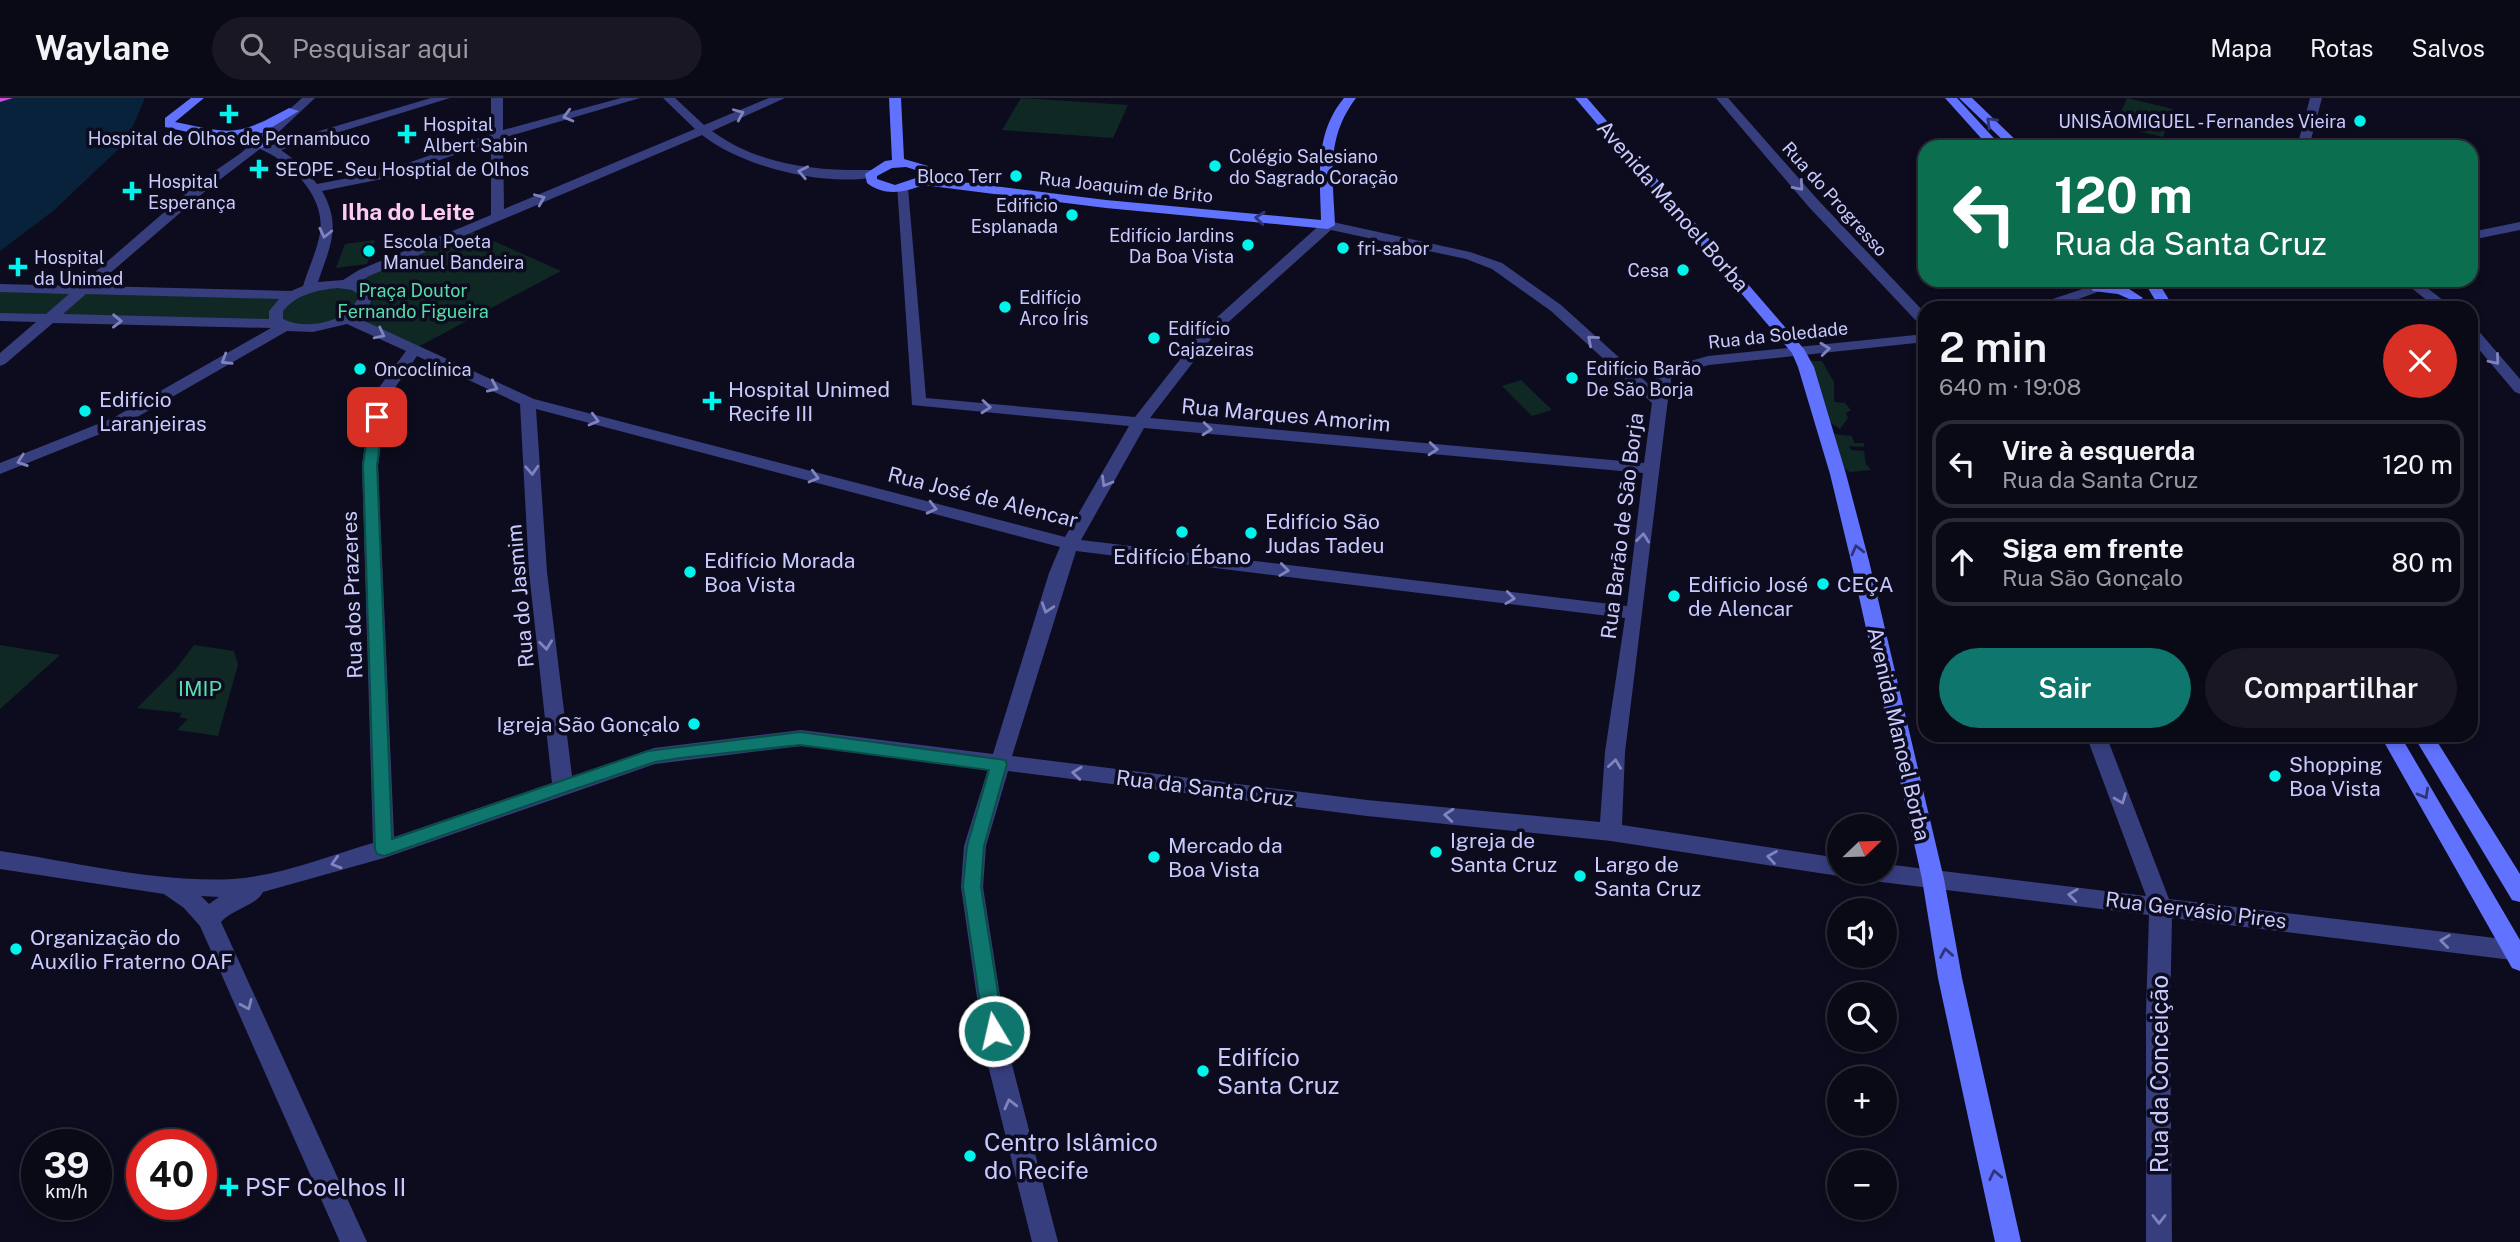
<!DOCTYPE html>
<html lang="pt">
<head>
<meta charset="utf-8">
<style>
	:root { --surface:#0a0916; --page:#181723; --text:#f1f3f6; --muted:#999aa1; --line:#2a2a35; --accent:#0f766e }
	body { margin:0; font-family:"Public Sans",sans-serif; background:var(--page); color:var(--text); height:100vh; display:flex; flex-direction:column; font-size:26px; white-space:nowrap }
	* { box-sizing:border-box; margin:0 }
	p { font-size:23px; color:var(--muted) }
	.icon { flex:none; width:38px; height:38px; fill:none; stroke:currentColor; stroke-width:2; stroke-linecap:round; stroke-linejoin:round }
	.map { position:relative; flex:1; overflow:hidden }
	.side { position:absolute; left:1918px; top:203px; width:560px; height:441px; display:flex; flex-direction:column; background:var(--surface); border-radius:21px; box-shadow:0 4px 10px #0003,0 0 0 2px var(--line) }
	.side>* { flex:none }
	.banner { position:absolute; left:1918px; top:42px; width:560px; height:147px; border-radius:21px; box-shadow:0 4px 10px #0003,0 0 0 2px var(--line); background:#0b6e4f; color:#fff; overflow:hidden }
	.needle { width:46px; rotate:67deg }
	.fabs { position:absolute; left:1827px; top:716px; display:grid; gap:14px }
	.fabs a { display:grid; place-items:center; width:70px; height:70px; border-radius:50%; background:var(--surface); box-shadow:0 4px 10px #0003,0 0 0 2px var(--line); font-size:35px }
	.speed { position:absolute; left:21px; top:1031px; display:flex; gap:14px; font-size:35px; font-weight:700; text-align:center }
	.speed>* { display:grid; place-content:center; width:91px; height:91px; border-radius:50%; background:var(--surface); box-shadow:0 4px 10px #0003,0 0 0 2px var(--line); line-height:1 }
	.speed small { font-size:18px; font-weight:400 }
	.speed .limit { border:10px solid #d22; background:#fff; color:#111 }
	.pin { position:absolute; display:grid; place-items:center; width:60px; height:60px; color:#fff; margin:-30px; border-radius:14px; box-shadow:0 4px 10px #0006 }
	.me { position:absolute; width:77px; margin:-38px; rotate:351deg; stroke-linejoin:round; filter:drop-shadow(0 0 5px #0008) }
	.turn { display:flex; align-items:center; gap:24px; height:147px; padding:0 21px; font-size:32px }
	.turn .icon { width:91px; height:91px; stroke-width:2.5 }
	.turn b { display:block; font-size:49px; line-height:60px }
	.round { display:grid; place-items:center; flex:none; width:74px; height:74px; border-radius:37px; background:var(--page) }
	.overview { display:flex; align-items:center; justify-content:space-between; height:119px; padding:0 21px }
	h1 { font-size:42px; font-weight:600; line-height:52px }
	.button { display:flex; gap:14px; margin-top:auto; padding:14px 21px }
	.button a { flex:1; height:80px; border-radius:42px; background:var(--accent); color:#fff; font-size:28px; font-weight:600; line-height:80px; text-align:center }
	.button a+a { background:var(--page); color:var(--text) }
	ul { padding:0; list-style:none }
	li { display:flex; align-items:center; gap:21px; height:88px; margin:0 14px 10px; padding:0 7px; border:4px solid var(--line); border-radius:21px }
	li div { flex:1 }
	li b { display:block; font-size:26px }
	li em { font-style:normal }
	header { display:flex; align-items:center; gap:42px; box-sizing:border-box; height:98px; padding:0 35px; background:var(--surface); border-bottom:2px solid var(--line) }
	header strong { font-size:33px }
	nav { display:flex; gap:38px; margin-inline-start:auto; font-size:24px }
	.search { width:490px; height:63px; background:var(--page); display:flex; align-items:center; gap:18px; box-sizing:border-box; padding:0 24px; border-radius:38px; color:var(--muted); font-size:26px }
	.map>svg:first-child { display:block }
</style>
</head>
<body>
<header>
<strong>Waylane</strong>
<div class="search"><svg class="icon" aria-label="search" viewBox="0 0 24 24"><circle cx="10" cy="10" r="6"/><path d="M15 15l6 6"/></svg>Pesquisar aqui</div>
<nav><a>Mapa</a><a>Rotas</a><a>Salvos</a></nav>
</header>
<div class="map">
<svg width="2520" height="1144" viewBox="0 0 2520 1144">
	<rect width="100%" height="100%" fill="#0d0c1e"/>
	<!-- green -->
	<path fill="#0f2824" d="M1021 0 1128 7 1113 40 1002 32Z
		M2127 0 2173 11 2163 39 2115 28Z
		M469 132 561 173 414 251 349 219 367 204 350 185Z
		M375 142 367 166 336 170 345 146Z
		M336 187 361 192 358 211 321 228H286L278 212 295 197Z
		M0 191 78 192 47 220 0 218Z
		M84 193 290 198 273 225 53 220Z
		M1807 263H1822L1834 284V304L1845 305 1851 312 1846 315 1848 320 1840 331 1830 324Z
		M1521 282 1552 312 1532 318 1502 288Z
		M1834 336 1852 338 1854 345H1864V349L1849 348 1851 352 1864 353 1866 366 1871 372 1850 374 1843 370Z
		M0 547 60 557 0 611Z
		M194 547 234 553 238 567 218 638 177 632 188 621 179 619 182 615 137 610 176 571Z"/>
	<!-- water -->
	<path fill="#09223b" d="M0 0H145L126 44 53 113 0 153Z"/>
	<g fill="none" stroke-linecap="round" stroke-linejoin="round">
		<!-- tertiary -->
		<path fill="#373e7e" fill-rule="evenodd" d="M302 0H315L267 45 272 47 431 0H450L281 52 300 66 317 86 385 73 491 36V0H503V32L621 0H640L503 40 504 111 695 31 663 0H675L704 27 769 0H785L712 33C758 67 815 73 871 72L877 76 875 79C825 89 742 69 702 37L369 178 359 184 373 196 370 206 358 220 534 301 1065 439 1129 328 912 307 897 87 902 86 908 90 926 300 1135 319 1204 231 1323 124 1328 123 1470 154 1502 165 1561 207 1654 291 1656 279 1669 269 1708 258 1925 236V244L1709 267 1679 275 1671 281 1667 309 1625 654 1622 727 1839 760V774H1848L1839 778 1611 743 1367 718 1008 673 986 748 983 789 1009 955 1058 1144H1032L985 955 961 789 964 748 988 671 801 648 655 666 384 760 263 794C256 808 232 811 221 824L367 1144H340L200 828 184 810 164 796 0 771V753C75 764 158 785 233 781 280 778 328 758 373 745L362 367 369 319 378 291 406 253 347 226 313 234 287 233 125 326 0 376V365L113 320 271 230 53 225 5 266 0 268V255L36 224 0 223V215L46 216 69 196 0 194V186L79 188 199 84 241 55ZM491 44V117L359 172 343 182 318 184C330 148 342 128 322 93L392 79ZM260 51C291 64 326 99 320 135 317 153 308 171 303 188L291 193 95 188 209 90ZM1331 132 1466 161 1492 171 1551 213 1652 305 1644 365 1150 320 1214 237ZM338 190 352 192 359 197C351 224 306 233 283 221V213C297 196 317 192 338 190ZM86 196 279 201 269 213V221L63 216ZM417 258 520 306 529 474 552 685 394 739 378 367 385 319 394 291ZM536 311 1060 449 1049 475 993 656 801 632 654 650 572 678 547 474ZM1144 330 1643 375 1627 508 1081 442ZM1076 453 1625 520 1605 654 1600 724 1367 702 1012 658ZM201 798 219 799 209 806Z
			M1716 0H1728L1818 102 1925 215V228L1920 227 1808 108Z
			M2310 0H2322L2309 49H2297Z
			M2520 124V132L2471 142V134Z
			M2109 182H2130L2054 210H2033L2035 207Z
			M2401 182H2417L2453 210H2437Z
			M2471 229 2476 230 2520 281V296L2515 294 2471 242Z
			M2086 637H2106L2169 801 2520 843V863L2172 820 2170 915 2172 1144H2146V915L2149 817 1873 783 1865 780 1862 774H1885V766L2146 798Z"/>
		<!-- secondary -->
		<path fill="#6172ff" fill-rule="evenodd" d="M191 0H204L175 24C233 36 236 39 289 10L299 13 262 35 244 39 264 43V49L260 50 165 29V20Z
			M889 0H901L904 61 928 68 932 75 929 80 1106 102 1321 122C1320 79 1314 36 1344 0H1356C1325 41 1333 79 1335 127L1328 131 1106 110 923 87C904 95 883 98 867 85L865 76 885 63 892 62ZM906 69 919 73 916 80 895 87 877 81V78L892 70Z
			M1575 0H1587L1804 251 1814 269 1846 376 1869 463 1944 781 1962 880 2021 1144H1995L1938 880 1922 781 1851 463 1830 376 1798 269 1792 255Z
			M1945 0H1957L2002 49H1989Z
			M1959 0H1972L2023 49H2010Z
			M2143 182H2157L2174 210H2160Z
			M2098 186 2126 189 2143 200 2136 204 2118 196 2093 193 2091 190Z
			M2380 637H2400L2520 842V873L2512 870Z
			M2413 637H2433L2520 776V804L2512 802Z"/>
		<!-- trunk -->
		<path fill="#d24bdb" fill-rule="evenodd" d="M0 0H13L0 4Z"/>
	</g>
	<!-- one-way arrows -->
	<defs><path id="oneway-chevron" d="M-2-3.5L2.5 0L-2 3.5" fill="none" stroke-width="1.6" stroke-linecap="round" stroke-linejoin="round" transform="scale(1.75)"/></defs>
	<g stroke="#8084be">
		<use href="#oneway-chevron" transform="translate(739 16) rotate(-23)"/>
		<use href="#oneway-chevron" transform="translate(568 18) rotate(165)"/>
		<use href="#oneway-chevron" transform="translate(803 74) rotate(-169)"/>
		<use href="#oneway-chevron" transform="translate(1799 88) rotate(49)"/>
		<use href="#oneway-chevron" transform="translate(540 101) rotate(-23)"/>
		<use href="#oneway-chevron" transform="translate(325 135) rotate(103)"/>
		<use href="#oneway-chevron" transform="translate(117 223) rotate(1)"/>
		<use href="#oneway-chevron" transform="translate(380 236) rotate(27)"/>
		<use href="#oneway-chevron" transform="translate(1592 242) rotate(-139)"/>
		<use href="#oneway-chevron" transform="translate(1825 251) rotate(-6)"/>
		<use href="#oneway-chevron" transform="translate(226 262) rotate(149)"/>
		<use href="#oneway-chevron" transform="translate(2495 262) rotate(50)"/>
		<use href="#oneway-chevron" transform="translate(493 289) rotate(24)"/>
		<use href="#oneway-chevron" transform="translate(986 309) rotate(5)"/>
		<use href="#oneway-chevron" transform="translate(594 322) rotate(15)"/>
		<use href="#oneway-chevron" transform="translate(1207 331) rotate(5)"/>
		<use href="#oneway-chevron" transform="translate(1433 351) rotate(5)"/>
		<use href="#oneway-chevron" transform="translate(22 363) rotate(161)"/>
		<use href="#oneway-chevron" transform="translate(532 372) rotate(87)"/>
		<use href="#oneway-chevron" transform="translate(814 379) rotate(15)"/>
		<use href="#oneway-chevron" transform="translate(1106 384) rotate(120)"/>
		<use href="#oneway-chevron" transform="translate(932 410) rotate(14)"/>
		<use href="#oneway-chevron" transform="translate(1643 440) rotate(-84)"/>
		<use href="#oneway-chevron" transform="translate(1284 472) rotate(7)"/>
		<use href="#oneway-chevron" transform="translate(1510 500) rotate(7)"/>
		<use href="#oneway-chevron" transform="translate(1047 510) rotate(108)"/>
		<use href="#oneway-chevron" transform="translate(546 547) rotate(83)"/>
		<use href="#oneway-chevron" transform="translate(1615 666) rotate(-82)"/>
		<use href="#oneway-chevron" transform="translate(1077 675) rotate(-174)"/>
		<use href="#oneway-chevron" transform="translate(2121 701) rotate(69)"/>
		<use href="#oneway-chevron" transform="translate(1449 717) rotate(-175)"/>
		<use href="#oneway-chevron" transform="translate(1772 759) rotate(-171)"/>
		<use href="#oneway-chevron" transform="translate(336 765) rotate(164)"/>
		<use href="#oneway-chevron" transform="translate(2073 797) rotate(-173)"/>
		<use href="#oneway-chevron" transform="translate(2445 843) rotate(-173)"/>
		<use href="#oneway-chevron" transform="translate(247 907) rotate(66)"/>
		<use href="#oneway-chevron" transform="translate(1010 1006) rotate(-104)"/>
		<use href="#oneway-chevron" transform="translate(2159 1121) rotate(90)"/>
	</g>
	<g stroke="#2f3578">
		<use href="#oneway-chevron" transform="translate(1991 24) rotate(-136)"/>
		<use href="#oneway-chevron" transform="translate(1260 120) rotate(-174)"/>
		<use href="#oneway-chevron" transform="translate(1857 452) rotate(-104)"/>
		<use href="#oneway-chevron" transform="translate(2424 696) rotate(61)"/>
		<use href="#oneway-chevron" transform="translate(1946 855) rotate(-100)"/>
		<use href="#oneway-chevron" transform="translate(1995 1077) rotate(-102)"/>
	</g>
	<!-- route -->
	<path fill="#0f766e" stroke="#0a4d48" stroke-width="2" d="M377 315 384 319 377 367 392 741 648 653 800 634 1005 662 1007 666 984 748 981 789 1004 933 1001 939 994 942 987 939 984 933 963 789 967 748 989 672 800 647 680 660 655 664 569 693 384 758 377 756 375 751 363 367 370 319Z"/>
	<!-- markers -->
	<g fill="#00f4ec" stroke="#0d0c1e" stroke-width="2.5">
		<path d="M225.5 5.5h7v7h7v7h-7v7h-7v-7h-7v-7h7z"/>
		<circle cx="2360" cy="23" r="7"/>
		<path d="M403.5 25.5h7v7h7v7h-7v7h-7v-7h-7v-7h7z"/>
		<circle cx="1215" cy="68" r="7"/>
		<path d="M255.5 60.5h7v7h7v7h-7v7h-7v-7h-7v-7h7z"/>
		<circle cx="1016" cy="78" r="7"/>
		<path d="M128.5 82.5h7v7h7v7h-7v7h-7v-7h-7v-7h7z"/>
		<circle cx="1072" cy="117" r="7"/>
		<circle cx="1248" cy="147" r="7"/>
		<circle cx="1343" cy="150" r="7"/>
		<circle cx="369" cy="153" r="7"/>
		<path d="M14.5 158.5h7v7h7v7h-7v7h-7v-7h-7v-7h7z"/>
		<circle cx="1683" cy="172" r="7"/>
		<circle cx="1005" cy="209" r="7"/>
		<circle cx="1154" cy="240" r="7"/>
		<circle cx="360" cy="271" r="7"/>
		<circle cx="1572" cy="280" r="7"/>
		<path d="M708.5 292.5h7v7h7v7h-7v7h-7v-7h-7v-7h7z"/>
		<circle cx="85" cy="313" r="7"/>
		<circle cx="1182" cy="434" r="7"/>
		<circle cx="1251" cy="435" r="7"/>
		<circle cx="690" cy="474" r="7"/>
		<circle cx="1823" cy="486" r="7"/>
		<circle cx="1674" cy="498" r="7"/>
		<circle cx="694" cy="626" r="7"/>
		<circle cx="2275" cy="678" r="7"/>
		<circle cx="1436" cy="754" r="7"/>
		<circle cx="1154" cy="759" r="7"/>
		<circle cx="1580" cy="778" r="7"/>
		<circle cx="16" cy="851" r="7"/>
		<circle cx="1203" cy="973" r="7"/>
		<circle cx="970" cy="1058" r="7"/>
		<path d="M225.5 1078.5h7v7h7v7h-7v7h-7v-7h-7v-7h7z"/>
	</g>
	<g text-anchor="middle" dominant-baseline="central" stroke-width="7" stroke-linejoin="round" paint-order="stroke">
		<!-- far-poi labels -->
		<g font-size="18" fill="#c9cbff" stroke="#0d0c1e" text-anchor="start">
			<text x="2346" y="23" text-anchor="end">UNISÃOMIGUEL - Fernandes Vieira</text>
			<text x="423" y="26">Hospital<tspan x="423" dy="21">Albert Sabin</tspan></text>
			<text x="229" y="40" text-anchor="middle">Hospital de Olhos de Pernambuco</text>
			<text x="1229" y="58">Colégio Salesiano<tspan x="1229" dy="21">do Sagrado Coração</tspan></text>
			<text x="275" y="71">SEOPE - Seu Hosptial de Olhos</text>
			<text x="1002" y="78" text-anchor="end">Bloco Terr</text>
			<text x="148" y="83">Hospital<tspan x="148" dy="21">Esperança</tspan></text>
			<text x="1058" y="107" text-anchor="end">Edificio<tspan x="1058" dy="21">Esplanada</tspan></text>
			<text x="1234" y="137" text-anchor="end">Edifício Jardins<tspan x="1234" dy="21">Da Boa Vista</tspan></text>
			<text x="383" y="143">Escola Poeta<tspan x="383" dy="21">Manuel Bandeira</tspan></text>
			<text x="1357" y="150">fri-sabor</text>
			<text x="34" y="159">Hospital<tspan x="34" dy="21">da Unimed</tspan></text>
			<text x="1669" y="172" text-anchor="end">Cesa</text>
			<text x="1019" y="199">Edifício<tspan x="1019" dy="21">Arco Íris</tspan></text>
			<text x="1168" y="230">Edifício<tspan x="1168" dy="21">Cajazeiras</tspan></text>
			<text x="1586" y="270">Edifício Barão<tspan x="1586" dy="21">De São Borja</tspan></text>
			<text x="374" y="271">Oncoclínica</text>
		</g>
		<!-- far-street labels -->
		<g font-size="18" fill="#c9cbff" stroke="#0d0c1e">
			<text transform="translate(1126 89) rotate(6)">Rua Joaquim de Brito</text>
			<text transform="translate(1835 101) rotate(48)">Rua do Progresso</text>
			<text transform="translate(1778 237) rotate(-6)">Rua da Soledade</text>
		</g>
		<!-- far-park labels -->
		<g font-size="18" fill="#56deaa" stroke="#0d0c1e">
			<text x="413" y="192">Praça Doutor<tspan x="413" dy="21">Fernando Figueira</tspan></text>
		</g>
		<!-- street labels -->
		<g font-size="21" fill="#c9cbff" stroke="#0d0c1e">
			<text transform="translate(1673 108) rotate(49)">Avenida Manoel Borba</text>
			<text transform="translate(1286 317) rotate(5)">Rua Marques Amorim</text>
			<text transform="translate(983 399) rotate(14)">Rua José de Alencar</text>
			<text transform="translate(1622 428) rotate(-83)">Rua Barão de São Borja</text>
			<text transform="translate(352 497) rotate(-92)">Rua dos Prazeres</text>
			<text transform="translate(520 498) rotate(-95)">Rua do Jasmim</text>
			<text transform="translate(1899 636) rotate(77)">Avenida Manoel Borba</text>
			<text transform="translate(1205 690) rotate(7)">Rua da Santa Cruz</text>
			<text transform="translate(2196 812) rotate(7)">Rua Gervásio Pires</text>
		</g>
		<!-- poi labels -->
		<g font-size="21" fill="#c9cbff" stroke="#0d0c1e" text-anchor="start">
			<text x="728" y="291">Hospital Unimed<tspan x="728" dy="24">Recife III</tspan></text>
			<text x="99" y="301">Edifício<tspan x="99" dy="24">Laranjeiras</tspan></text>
			<text x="1265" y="423">Edifício São<tspan x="1265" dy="24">Judas Tadeu</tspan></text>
			<text x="1182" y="458" text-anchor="middle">Edifício Ébano</text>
			<text x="704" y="462">Edifício Morada<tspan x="704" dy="24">Boa Vista</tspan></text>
			<text x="1688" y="486">Edificio José<tspan x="1688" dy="24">de Alencar</tspan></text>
			<text x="1837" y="486">CEÇA</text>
			<text x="680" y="626" text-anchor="end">Igreja São Gonçalo</text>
			<text x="2289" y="666">Shopping<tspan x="2289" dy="24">Boa Vista</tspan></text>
			<text x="1450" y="742">Igreja de<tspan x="1450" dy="24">Santa Cruz</tspan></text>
			<text x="1168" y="747">Mercado da<tspan x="1168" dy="24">Boa Vista</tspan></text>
			<text x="1594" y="766">Largo de<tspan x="1594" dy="24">Santa Cruz</tspan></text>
			<text x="30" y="839">Organização do<tspan x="30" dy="24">Auxílio Fraterno OAF</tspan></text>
		</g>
		<!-- park labels -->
		<g font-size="21" fill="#56deaa" stroke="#0d0c1e">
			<text x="200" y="590">IMIP</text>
		</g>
		<!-- far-district labels -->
		<g font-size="23" font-weight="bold" fill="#ffcbf3" stroke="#0d0c1e">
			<text x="408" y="113">Ilha do Leite</text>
		</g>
		<!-- near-poi labels -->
		<g font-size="24" fill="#c9cbff" stroke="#0d0c1e" text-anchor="start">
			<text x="1217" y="959">Edifício<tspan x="1217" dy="28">Santa Cruz</tspan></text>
			<text x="984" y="1044">Centro Islâmico<tspan x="984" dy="28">do Recife</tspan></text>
			<text x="245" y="1089">PSF Coelhos II</text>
		</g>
		<!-- near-street labels -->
		<g font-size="24" fill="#c9cbff" stroke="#0d0c1e">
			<text transform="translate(2159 976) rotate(-90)">Rua da Conceição</text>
		</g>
	</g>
</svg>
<div class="fabs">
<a><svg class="needle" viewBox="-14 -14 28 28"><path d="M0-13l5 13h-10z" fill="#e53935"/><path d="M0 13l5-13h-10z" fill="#999aa1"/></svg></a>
<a><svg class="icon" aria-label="sound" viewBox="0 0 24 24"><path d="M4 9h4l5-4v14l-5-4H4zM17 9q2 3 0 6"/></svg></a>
<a><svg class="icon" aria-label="search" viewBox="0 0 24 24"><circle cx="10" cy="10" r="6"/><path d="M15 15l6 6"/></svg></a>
<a>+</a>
<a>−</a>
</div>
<div class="speed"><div>39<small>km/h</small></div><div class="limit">40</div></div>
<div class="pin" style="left:377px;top:319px;background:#d93025"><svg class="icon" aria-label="arrive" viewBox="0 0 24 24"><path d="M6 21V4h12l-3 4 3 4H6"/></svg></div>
<svg class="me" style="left:994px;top:933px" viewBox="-20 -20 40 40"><circle r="17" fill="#0f766e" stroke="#fff" stroke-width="3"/><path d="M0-11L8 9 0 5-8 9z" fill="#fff"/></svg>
<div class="banner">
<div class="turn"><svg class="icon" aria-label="left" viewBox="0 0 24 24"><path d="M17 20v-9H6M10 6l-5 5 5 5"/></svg><div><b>120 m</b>Rua da Santa Cruz</div></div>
</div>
<section class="side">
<div class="overview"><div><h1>2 min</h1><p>640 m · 19:08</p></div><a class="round" style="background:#d93025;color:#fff"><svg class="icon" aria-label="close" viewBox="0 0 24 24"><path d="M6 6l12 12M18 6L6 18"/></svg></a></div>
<ul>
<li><svg class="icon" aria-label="left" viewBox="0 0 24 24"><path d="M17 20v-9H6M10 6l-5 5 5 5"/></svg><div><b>Vire à esquerda</b><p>Rua da Santa Cruz</p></div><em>120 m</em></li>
<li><svg class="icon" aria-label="ahead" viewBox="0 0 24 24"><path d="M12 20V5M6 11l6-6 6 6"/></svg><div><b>Siga em frente</b><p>Rua São Gonçalo</p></div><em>80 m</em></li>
</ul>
<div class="button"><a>Sair</a><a>Compartilhar</a></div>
</section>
</div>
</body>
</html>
